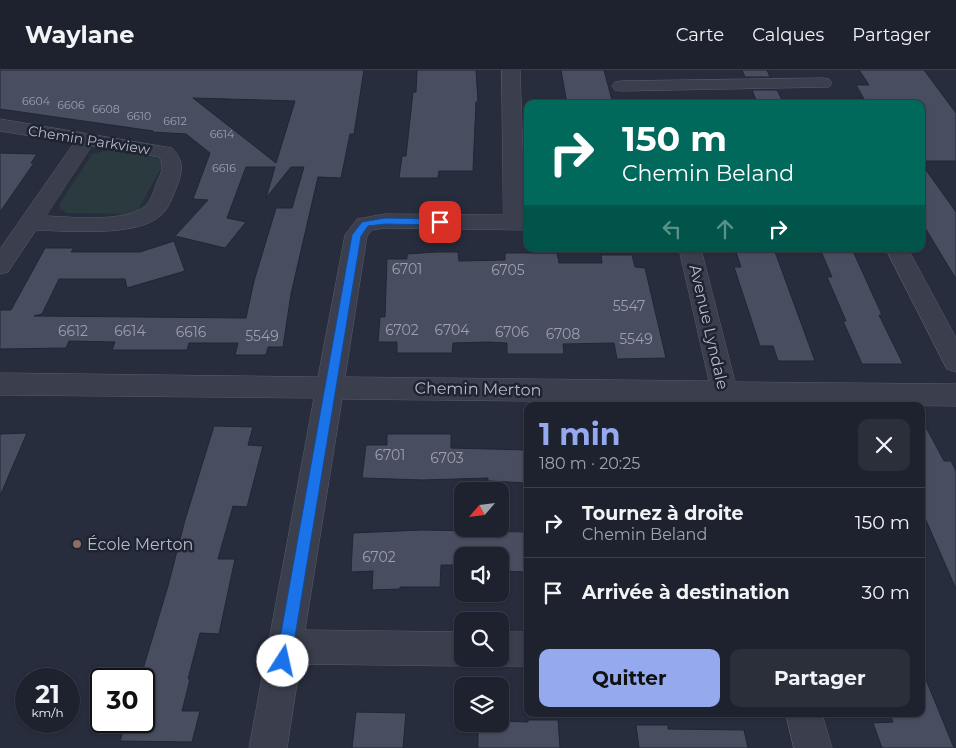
<!DOCTYPE html>
<html lang="fr">
<head>
<meta charset="utf-8">
<style>
	:root { --surface:#1d222e; --page:#2a2f3a; --text:#f1f3f6; --muted:#a0a4aa; --line:#3b3f4a; --accent:#95a9ee }
	body { margin:0; font-family:Montserrat,sans-serif; background:var(--page); color:var(--text); height:100vh; display:flex; flex-direction:column; font-size:19px; white-space:nowrap }
	* { box-sizing:border-box; margin:0 }
	p { font-size:16px; color:var(--muted) }
	.icon { flex:none; width:28px; height:28px; fill:none; stroke:currentColor; stroke-width:2; stroke-linecap:round; stroke-linejoin:round }
	.map { position:relative; flex:1; overflow:hidden }
	.panel { position:absolute; left:524px; top:332px; width:401px; height:315px; display:flex; flex-direction:column; background:var(--surface); border-radius:10px; box-shadow:0 1px 4px #0004,0 0 0 1px var(--line) }
	.panel>* { flex:none }
	.top-card { position:absolute; left:524px; top:30px; width:401px; height:152px; border-radius:10px; box-shadow:0 1px 4px #0004,0 0 0 1px var(--line); background:#00695c; color:#fff; overflow:hidden }
	.needle { width:32px; rotate:242deg }
	.buttons { position:absolute; left:454px; top:412px; display:grid; gap:10px }
	.buttons a { display:grid; place-items:center; width:55px; height:55px; border-radius:10px; background:var(--surface); box-shadow:0 1px 4px #0004,0 0 0 1px var(--line); font-size:25px }
	.speed { position:absolute; left:15px; top:598px; display:flex; gap:10px; font-size:25px; font-weight:700; text-align:center }
	.speed>* { display:grid; place-content:center; width:65px; height:65px; border-radius:50%; background:var(--surface); box-shadow:0 1px 4px #0004,0 0 0 1px var(--line); line-height:1 }
	.speed small { font-size:12px; font-weight:400 }
	.speed .limit { border:2px solid #111; border-radius:8px; background:#fff; color:#111 }
	.pin { position:absolute; display:grid; place-items:center; width:42px; height:42px; color:#fff; margin:-21px; border-radius:10px; box-shadow:0 2px 8px #0006 }
	.me { position:absolute; width:55px; margin:-28px; rotate:10deg; stroke-linejoin:round; filter:drop-shadow(0 0 4px #0008) }
	.turn { display:flex; align-items:center; gap:18px; height:105px; padding:0 15px; font-size:22px }
	.turn .icon { width:65px; height:65px; stroke-width:2.5 }
	.turn b { display:block; font-size:35px; line-height:42px }
	.lanes { display:flex; align-items:center; height:48px; padding:0 15px; background:#0003; justify-content:center; gap:25px; direction:ltr }
	.lanes .off { opacity:.35 }
	.round { display:grid; place-items:center; flex:none; width:52px; height:52px; border-radius:10px; background:var(--page) }
	.summary { display:flex; align-items:center; justify-content:space-between; height:85px; padding:0 15px }
	h1 { font-size:30px; font-weight:700; line-height:38px; color:var(--accent) }
	.cta { display:flex; gap:10px; margin-top:auto; padding:10px 15px }
	.cta a { flex:1; height:58px; border-radius:10px; background:var(--accent); color:#111; font-size:20px; font-weight:700; line-height:58px; text-align:center }
	.cta a+a { background:var(--page); color:var(--text) }
	ul { padding:0; list-style:none }
	li { display:flex; align-items:center; gap:15px; height:70px; padding:0 15px; border-top:1px solid var(--line) }
	li div { flex:1 }
	li b { display:block; font-size:19px }
	li em { font-style:normal }
	header { display:flex; align-items:center; gap:30px; box-sizing:border-box; height:70px; padding:0 25px; background:var(--surface); border-bottom:1px solid var(--line) }
	header strong { font-size:24px }
	nav { display:flex; gap:28px; margin-inline-start:auto; font-size:18px }
	.map>svg:first-child { display:block }
</style>
</head>
<body>
<header>
<strong>Waylane</strong>
<nav><a>Carte</a><a>Calques</a><a>Partager</a></nav>
</header>
<div class="map">
<svg width="956" height="678" viewBox="0 0 956 678">
	<rect width="100%" height="100%" fill="#272d3d"/>
	<!-- green -->
	<path fill="#2a3a3f" d="M109 80 158 88 164 93 138 140 126 144 65 143 66 142 60 139 59 135 92 84Z"/>
	<!-- building -->
	<path fill="#484e60" stroke="#212634" fill-rule="evenodd" d="M0 0H364L354 64H350L341 108 318 107 291 224 283 277H268L266 285H235L238 273H189L187 280H112L115 272 69 271 66 278 0 279V240H11L45 178H74L71 182H140L174 171 185 201 127 218 125 209H59L42 244 34 246 246 248 254 211 276 138H292L304 97H291L266 128 275 97H246L227 148 246 152 225 178 175 166 208 130 193 129 210 83 186 64 152 62 153 61 0 39ZM193 28 295 31 276 93Z
		M417 0H476L478 32H476L473 101H439L438 108H399L402 86H406L413 22H416Z
		M561 0H604L613 34H567Z
		M742 0H767L770 7H745Z
		M859 0H924L956 43V91H921V34H867L856 15H869Z
		M752 20H777L783 32H757Z
		M0 83 37 84 31 93H34L0 142Z
		M921 93 956 142V209L921 151Z
		M735 179H774L815 291H778L773 276H760L734 197H741Z
		M820 179H852L882 245H879L903 294H862L843 251H846L827 207H832Z
		M436 182H458L459 191 505 190V183H557L559 193H602L601 185H632L635 197 645 198 666 288 617 289 614 273 563 274 564 284H507V273L488 272 453 273 452 283H397V272H378L380 247H385L387 189H407V184Z
		M921 348 944 391H951L956 401V519L921 439Z
		M214 356 253 357 248 375 263 376 247 437 233 436 218 489H235L219 564 200 563 188 609H190L182 641H200L192 672 120 671 126 651H144V609H140L168 516 185 450Z
		M27 363 0 426V364Z
		M387 364H451V378L528 380V413L488 411V408L423 410 362 408 366 375H387Z
		M422 460 528 462V502L500 501V486H462V495H441L440 517H400V519L372 520 373 501 351 502 353 463Z
		M922 600 954 678H882L873 653 893 652 890 644H921Z
		M356 642 406 643 403 678H352Z
		M528 650H558L560 678H478V654H500V651L528 652Z
		M636 655H668V659L744 660 748 678H639Z"/>
	<g fill="none" stroke-linecap="round" stroke-linejoin="round">
		<defs>
			<path id="minor" d="M502 0H520L525 146H528V160L385 158 372 160 367 166 345 307 709 311 679 179H701L735 312 956 314V336L741 333 742 336H714V333L342 329 305 560 462 562V589H475L474 591 462 596 300 594 287 678H249L314 328 0 325V303L318 307 345 165 357 149 385 144 503 145Z
				M823 8 829 9 832 13 829 17 621 21 615 20 612 16 615 12 621 11Z
				M0 49 172 78C184 91 183 100 177 116 173 126 169 139 160 146 137 167 67 161 36 160L8 202 0 204V179L74 73 0 61ZM92 76 159 87C165 95 161 104 157 112 154 120 151 131 145 136 125 153 71 147 46 146Z
				M886 179H908L956 268V302L947 299Z
				M500 562H528V596H500L488 591 487 589H500Z
				M786 644H822L832 678H794Z"/>
		</defs>
		<!-- minor casing -->
		<use href="#minor" stroke="#585d6b" stroke-width="1"/>
		<!-- minor -->
		<use href="#minor" fill="#3b3f4d" fill-rule="evenodd"/>
	</g>
	<!-- route -->
	<path fill="#1a73e8" stroke="#114b97" d="M385 148 440 149 445 152 440 155 385 154 368 156 361 166 291 591 288 596 283 598 278 596 276 591 352 165 362 152Z"/>
	<!-- markers -->
	<circle fill="#8d6e63" stroke="#1f2432" stroke-width="2" cx="77" cy="474" r="5"/>
	<g text-anchor="middle" dominant-baseline="central" stroke-width="5" stroke-linejoin="round" paint-order="stroke">
		<!-- far-number labels -->
		<g font-size="11" fill="#9b9fae">
			<text x="36" y="31">6604</text>
			<text x="71" y="35">6606</text>
			<text x="106" y="39">6608</text>
			<text x="139" y="46">6610</text>
			<text x="175" y="51">6612</text>
			<text x="222" y="64">6614</text>
			<text x="224" y="98">6616</text>
		</g>
		<!-- far-street labels -->
		<g font-size="14" fill="#b7bac8" stroke="#1f2432">
			<text transform="translate(89 70) rotate(9)">Chemin Parkview</text>
		</g>
		<!-- number labels -->
		<g font-size="14" fill="#9b9fae">
			<text x="407" y="199">6701</text>
			<text x="508" y="200">6705</text>
			<text x="629" y="236">5547</text>
			<text x="402" y="260">6702</text>
			<text x="452" y="260">6704</text>
			<text x="73" y="261">6612</text>
			<text x="130" y="261">6614</text>
			<text x="191" y="262">6616</text>
			<text x="512" y="262">6706</text>
			<text x="563" y="264">6708</text>
			<text x="262" y="266">5549</text>
			<text x="636" y="269">5549</text>
			<text x="390" y="385">6701</text>
			<text x="447" y="388">6703</text>
			<text x="379" y="487">6702</text>
		</g>
		<!-- street labels -->
		<g font-size="16" fill="#b7bac8" stroke="#1f2432">
			<text transform="translate(709 257) rotate(77)">Avenue Lyndale</text>
			<text transform="translate(478 319) rotate(1)">Chemin Merton</text>
		</g>
		<!-- poi labels -->
		<g font-size="16" fill="#b7bac8" stroke="#1f2432" text-anchor="start">
			<text x="87" y="474">École Merton</text>
		</g>
	</g>
</svg>
<div class="buttons">
<a><svg class="needle" viewBox="-14 -14 28 28"><path d="M0-13l5 13h-10z" fill="#e53935"/><path d="M0 13l5-13h-10z" fill="#a0a4aa"/></svg></a>
<a><svg class="icon" aria-label="sound" viewBox="0 0 24 24"><path d="M4 9h4l5-4v14l-5-4H4zM17 9q2 3 0 6"/></svg></a>
<a><svg class="icon" aria-label="search" viewBox="0 0 24 24"><circle cx="10" cy="10" r="6"/><path d="M15 15l6 6"/></svg></a>
<a><svg class="icon" aria-label="layers" viewBox="0 0 24 24"><path d="M12 4l9 5-9 5-9-5zM3 14l9 5 9-5"/></svg></a>
</div>
<div class="speed"><div>21<small>km/h</small></div><div class="limit">30</div></div>
<div class="pin" style="left:440px;top:152px;background:#d93025"><svg class="icon" aria-label="arrive" viewBox="0 0 24 24"><path d="M6 21V4h12l-3 4 3 4H6"/></svg></div>
<svg class="me" style="left:283px;top:591px" viewBox="-20 -20 40 40"><circle r="19" fill="#fff"/><path d="M0-13L10 11 0 6-10 11z" fill="#1a73e8"/></svg>
<div class="top-card">
<div class="turn"><svg class="icon" aria-label="right" viewBox="0 0 24 24"><path d="M7 20v-9h11M14 6l5 5-5 5"/></svg><div><b>150 m</b>Chemin Beland</div></div>
<div class="lanes"><svg class="icon off" aria-label="left" viewBox="0 0 24 24"><path d="M17 20v-9H6M10 6l-5 5 5 5"/></svg><svg class="icon off" aria-label="ahead" viewBox="0 0 24 24"><path d="M12 20V5M6 11l6-6 6 6"/></svg><svg class="icon" aria-label="right" viewBox="0 0 24 24"><path d="M7 20v-9h11M14 6l5 5-5 5"/></svg></div>
</div>
<section class="panel">
<div class="summary"><div><h1>1 min</h1><p>180 m · 20:25</p></div><a class="round"><svg class="icon" aria-label="close" viewBox="0 0 24 24"><path d="M6 6l12 12M18 6L6 18"/></svg></a></div>
<ul>
<li><svg class="icon" aria-label="right" viewBox="0 0 24 24"><path d="M7 20v-9h11M14 6l5 5-5 5"/></svg><div><b>Tournez à droite</b><p>Chemin Beland</p></div><em>150 m</em></li>
<li><svg class="icon" aria-label="arrive" viewBox="0 0 24 24"><path d="M6 21V4h12l-3 4 3 4H6"/></svg><div><b>Arrivée à destination</b></div><em>30 m</em></li>
</ul>
<div class="cta"><a>Quitter</a><a>Partager</a></div>
</section>
</div>
</body>
</html>
